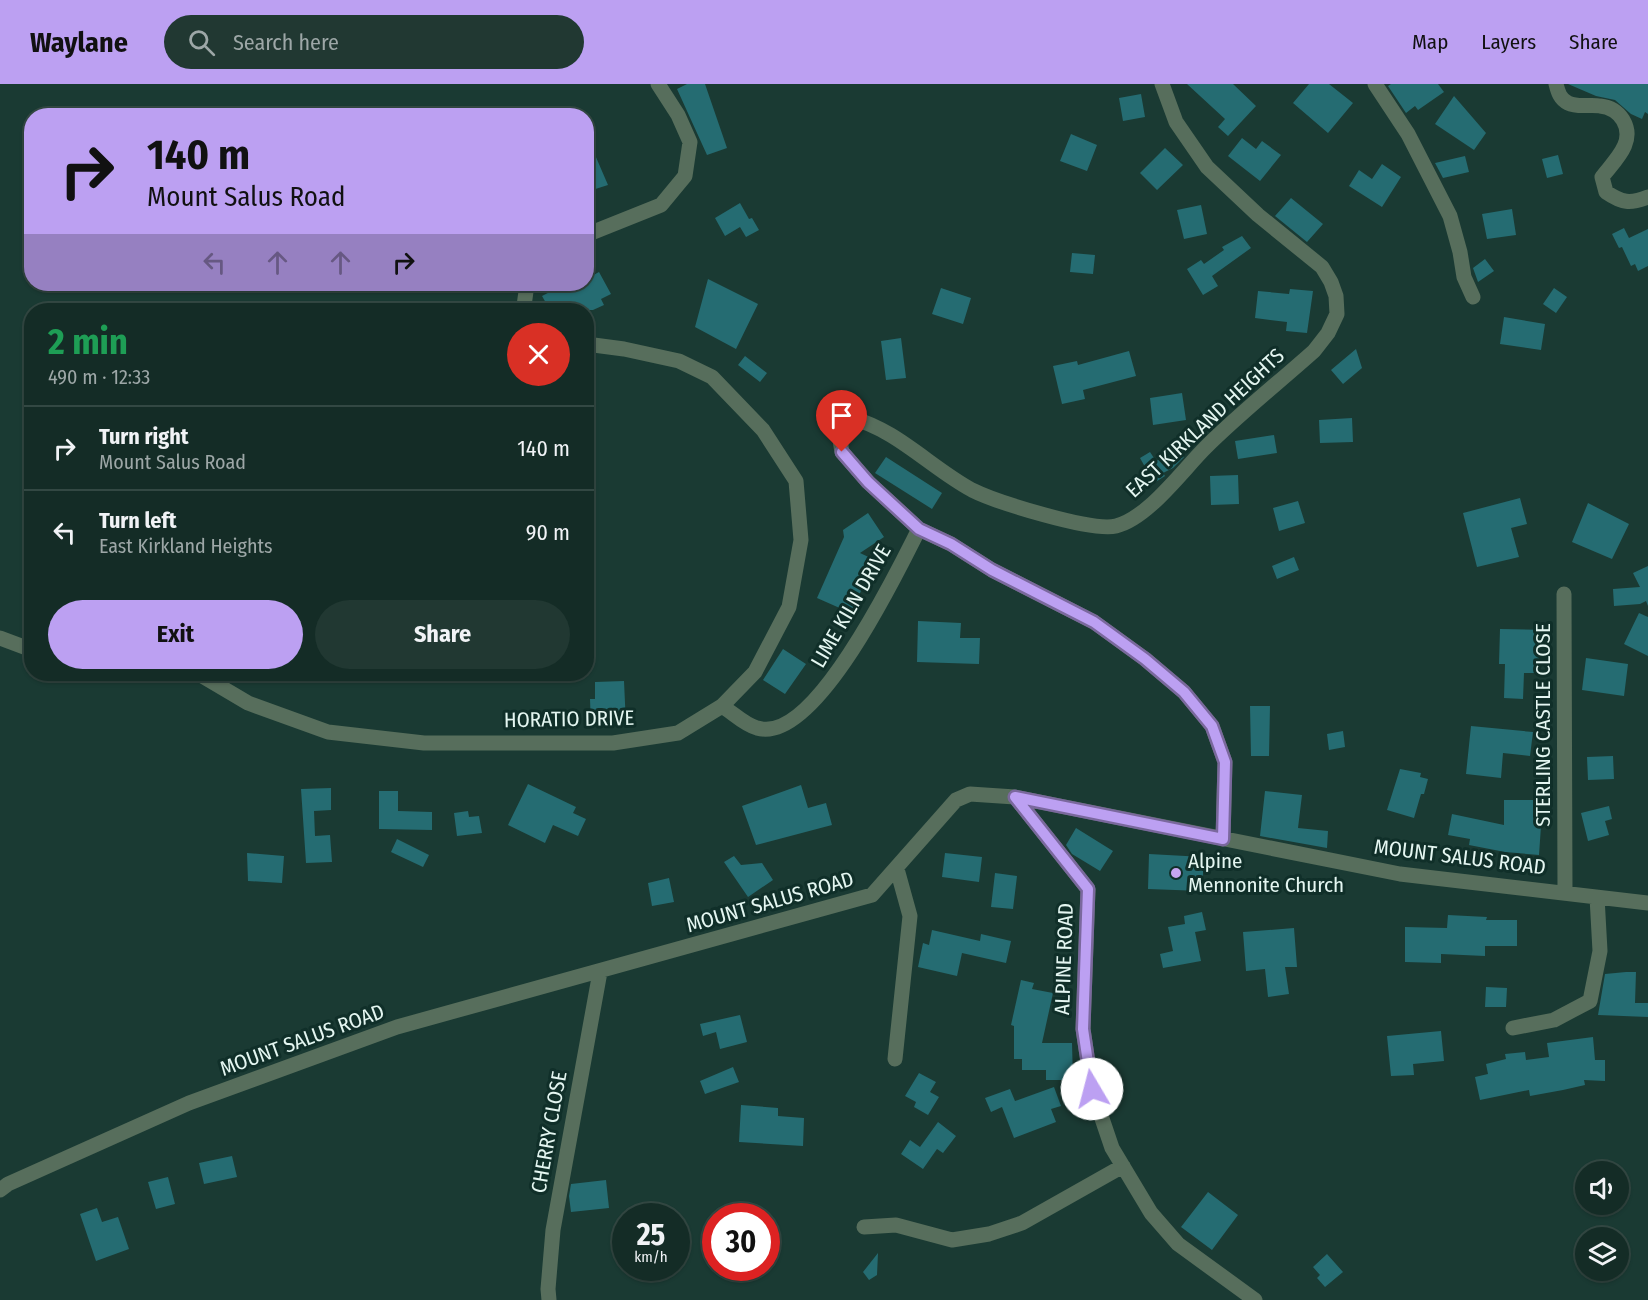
<!DOCTYPE html>
<html lang="en">
<head>
<meta charset="utf-8">
<style>
	:root { --surface:#142c26; --page:#213832; --text:#f1f3f6; --muted:#9da7a7; --line:#334843; --accent:#bca0f2 }
	body { margin:0; font-family:"Fira Sans Condensed",sans-serif; background:var(--page); color:var(--text); height:100vh; display:flex; flex-direction:column; font-size:22px; white-space:nowrap }
	* { box-sizing:border-box; margin:0 }
	p { font-size:20px; color:var(--muted) }
	.icon { flex:none; width:33px; height:33px; fill:none; stroke:currentColor; stroke-width:2; stroke-linecap:round; stroke-linejoin:round }
	.map { position:relative; flex:1; overflow:hidden }
	.panel { position:absolute; left:24px; top:219px; width:570px; height:378px; display:flex; flex-direction:column; background:var(--surface); border-radius:24px; box-shadow:0 2px 4px #0004,0 0 0 2px var(--line) }
	.panel>* { flex:none }
	.hud { position:absolute; left:24px; top:24px; width:570px; height:183px; border-radius:24px; box-shadow:0 2px 4px #0004,0 0 0 2px var(--line); background:#bca0f2; color:#111; overflow:hidden }
	.tools { position:absolute; left:1575px; top:1077px; display:grid; gap:12px }
	.tools a { display:grid; place-items:center; width:54px; height:54px; border-radius:50%; background:var(--surface); box-shadow:0 2px 4px #0004,0 0 0 2px var(--line); font-size:30px }
	.speed { position:absolute; left:612px; top:1119px; display:flex; gap:12px; font-size:30px; font-weight:700; text-align:center }
	.speed>* { display:grid; place-content:center; width:78px; height:78px; border-radius:50%; background:var(--surface); box-shadow:0 2px 4px #0004,0 0 0 2px var(--line); line-height:1 }
	.speed small { font-size:15px; font-weight:400 }
	.speed .limit { border:9px solid #d22; background:#fff; color:#111 }
	.pin { position:absolute; display:grid; place-items:center; width:51px; height:51px; color:#fff; margin:-62px -26px; border-radius:50% 50% 50% 0; rotate:-45deg; box-shadow:0 0 6px #0007 }
	.pin .icon { rotate:45deg }
	.me { position:absolute; width:66px; margin:-33px; rotate:352deg; stroke-linejoin:round; filter:drop-shadow(0 0 4px #0008) }
	.turn { display:flex; align-items:center; gap:21px; height:126px; padding:0 24px; font-size:27px }
	.turn .icon { width:78px; height:78px; stroke-width:2.5 }
	.turn b { display:block; font-size:42px; line-height:51px }
	.lanes { display:flex; align-items:center; height:57px; padding:0 24px; background:#0003; justify-content:center; gap:30px; direction:ltr }
	.lanes .off { opacity:.35 }
	.round { display:grid; place-items:center; flex:none; width:63px; height:63px; border-radius:32px; background:var(--page) }
	.overview { display:flex; align-items:center; justify-content:space-between; height:102px; padding:0 24px }
	h1 { font-size:36px; font-weight:700; line-height:45px; color:#1e9e55 }
	.action { display:flex; gap:12px; margin-top:auto; padding:12px 24px }
	.action a { flex:1; height:69px; border-radius:36px; background:var(--accent); color:#111; font-size:24px; font-weight:700; line-height:69px; text-align:center }
	.action a+a { background:var(--page); color:var(--text) }
	ul { padding:0; list-style:none }
	li { display:flex; align-items:center; gap:18px; height:84px; padding:0 24px; border-top:2px solid var(--line) }
	li div { flex:1 }
	li b { display:block; font-size:22px }
	li em { font-style:normal }
	header { display:flex; align-items:center; gap:36px; box-sizing:border-box; height:84px; padding:0 30px; background:var(--accent); color:#111 }
	header strong { font-size:28px }
	nav { display:flex; gap:33px; margin-inline-start:auto; font-size:21px }
	.search { width:420px; height:54px; background:var(--page); display:flex; align-items:center; gap:15px; box-sizing:border-box; padding:0 21px; border-radius:33px; color:var(--muted); font-size:22px }
	.map>svg:first-child { display:block }
</style>
</head>
<body>
<header>
<strong>Waylane</strong>
<div class="search"><svg class="icon" aria-label="search" viewBox="0 0 24 24"><circle cx="10" cy="10" r="6"/><path d="M15 15l6 6"/></svg>Search here</div>
<nav><a>Map</a><a>Layers</a><a>Share</a></nav>
</header>
<div class="map">
<svg width="1648" height="1216" viewBox="0 0 1648 1216">
	<rect width="100%" height="100%" fill="#1a3a33"/>
	<!-- building -->
	<path fill="#256c72" d="M687 0H705L727 64 707 71 677 5Z
		M1187 0H1233L1256 22 1228 52 1218 43 1225 35Z
		M1309 0H1329L1353 19 1328 49 1293 19Z
		M1391 0H1438L1444 8 1418 26 1415 22 1406 29 1388 2Z
		M1568 0H1648V30L1645 28 1642 35 1631 30 1615 16 1596 12Z
		M1141 10 1145 33 1123 37 1119 14Z
		M1454 12 1486 49 1474 66 1435 40Z
		M586 50 608 101 586 108Z
		M1071 50 1097 61 1087 87 1060 77Z
		M1242 54 1256 65 1262 57 1281 71 1260 97 1228 72Z
		M1165 64 1183 81 1157 106 1140 89Z
		M1558 71 1563 90 1547 94 1542 75Z
		M1465 72 1469 88 1443 94 1435 79Z
		M1382 80 1401 93 1382 123 1349 102 1359 86 1372 95Z
		M1291 114 1323 140 1307 158 1275 132Z
		M740 119 749 135 752 134 759 146 746 153 740 143 725 152 715 134Z
		M1201 121 1207 150 1184 155 1177 126Z
		M1512 125 1516 151 1487 155 1482 130Z
		M1624 144 1629 154 1648 145V182L1638 187 1635 180 1631 182 1622 163 1619 164 1612 150Z
		M1242 152 1251 164 1212 192 1218 202 1203 211 1187 185 1201 176 1204 180 1224 166 1222 163Z
		M1072 169 1095 171 1093 190 1070 188Z
		M1485 175 1494 187 1478 198 1473 184Z
		M599 188 611 210 601 215 604 221 593 226H550L542 212 565 200 568 204 577 200H586V195Z
		M708 195 758 220 736 265 695 243Z
		M941 204 971 214 963 240 932 230Z
		M1554 204 1567 213 1556 229 1543 220Z
		M1290 205 1313 207 1307 249 1286 247 1287 238 1255 234 1258 207 1289 210Z
		M1504 233 1545 240 1541 266 1500 260Z
		M901 254 906 294 886 296 881 257Z
		M1356 265 1362 284 1343 300 1331 286Z
		M1129 267 1136 292 1083 306 1085 315 1062 320 1053 282 1077 277 1078 281Z
		M745 272 767 289 760 298 738 281Z
		M1182 309 1186 336 1153 341 1150 314Z
		M1352 334 1353 358 1320 359 1319 336Z
		M1274 351 1277 369 1238 375 1235 357Z
		M1180 366 1184 373 1173 384 1163 389 1165 392 1154 399 1140 374 1150 368 1156 377Z
		M886 373 942 409 932 425 875 389Z
		M1238 391 1239 420 1211 421 1210 392Z
		M1520 414 1527 440 1511 444 1519 473 1477 483 1463 429Z
		M1298 417 1305 439 1279 447 1273 424Z
		M1588 419 1629 440 1612 475 1572 458Z
		M868 429 884 453 860 469 875 476 851 529 817 514 844 453 843 446Z
		M1294 473 1299 486 1277 495 1272 482Z
		M1648 482V522L1646 517 1640 520 1614 522 1613 505 1640 503 1633 489Z
		M1639 529 1648 533V572L1624 560Z
		M918 537 961 539 960 554H980L979 580 917 578Z
		M1500 545 1549 546V563H1539V589H1524L1523 615 1504 614 1505 580H1499Z
		M783 565 806 580 785 610 763 596Z
		M1586 574 1628 580 1624 612 1582 606Z
		M624 597 626 641 591 642 590 615H595V598Z
		M1250 622H1270L1269 672H1251Z
		M1471 642 1533 648 1530 672 1503 669 1501 694 1466 690Z
		M1343 647 1345 663 1329 666 1327 650Z
		M1613 672 1614 695 1588 696 1587 673Z
		M1400 685 1421 689 1420 693 1428 695 1424 710H1421L1414 734 1387 726Z
		M528 700 576 723 573 729 586 735 578 752 553 741 545 759 508 741Z
		M801 701 808 724 826 719 832 741 756 761 742 722Z
		M331 704V726L314 727 315 752 330 751 332 778 306 779 301 705Z
		M379 707H398V727L432 728V746L379 745Z
		M1265 707 1302 711 1298 744 1328 747 1327 764 1260 752Z
		M1504 716H1533L1534 742H1541L1539 771 1505 768 1469 761 1470 755 1448 751 1452 730 1504 741Z
		M1609 722 1612 735 1605 737 1609 751 1588 757 1581 729Z
		M468 727 469 733 479 732 482 749 457 752 454 729Z
		M1076 744 1113 767 1100 787 1072 770 1066 761Z
		M397 755 429 771 423 783 391 768Z
		M247 769 284 772 282 799 248 797Z
		M945 769 982 773 979 798 942 793Z
		M1149 770 1204 773 1202 807 1148 805Z
		M734 772 741 781 762 779 773 796 748 813 724 778Z
		M995 789 1017 792 1013 825 991 823Z
		M669 794 674 818 652 822 648 799Z
		M1202 828 1206 846 1195 848 1201 877 1163 884 1160 870 1173 867 1168 843 1185 840 1184 832Z
		M1448 831 1487 833 1486 836H1517V862H1485V872L1441 870V879L1405 878V843L1447 844Z
		M1294 844 1297 883H1285L1289 910 1268 913 1265 885 1246 887 1243 848Z
		M932 846 980 857 981 850 1011 857 1006 879 962 869 957 892 918 883 923 859 929 861Z
		M1626 888H1636L1635 919H1648V933L1598 931 1605 890Z
		M1021 896 1034 899 1032 905 1053 909 1042 959H1072L1073 996H1046V986H1022V975H1014V942L1011 941Z
		M1486 903 1507 904 1506 923H1485Z
		M740 931 747 958 720 965 716 948 703 952 700 940Z
		M1441 947 1444 977 1413 980 1414 991 1391 992 1387 952Z
		M1593 953 1595 976H1605V997L1584 996 1585 1001 1563 1006 1530 1012 1529 1006 1480 1016 1475 993 1488 990 1486 980 1506 975 1505 970 1525 968 1526 976 1549 973 1547 959Z
		M733 983 739 998 705 1010 700 997Z
		M919 989 936 998 930 1008 939 1013 928 1031 914 1023 916 1018 905 1012Z
		M1054 1003 1061 1022 1051 1025 1056 1038 1014 1054 1002 1023 991 1028 985 1014 1010 1005 1015 1017Z
		M741 1021 778 1024V1032L804 1034 803 1062 739 1058Z
		M938 1038 956 1052 943 1069 937 1065 923 1085 901 1070 910 1056 920 1063Z
		M232 1072 237 1093 204 1100 199 1079Z
		M168 1093 175 1120 156 1125 148 1098Z
		M606 1096 609 1124 571 1128 569 1112 571 1100Z
		M1208 1108 1238 1131 1212 1166 1181 1143Z
		M97 1124 102 1138 118 1133 129 1165 96 1177 80 1130Z
		M878 1169 877 1191 869 1196 863 1188Z
		M1327 1170 1343 1188 1325 1203 1317 1194 1320 1191 1313 1183Z"/>
	<g fill="none" stroke-linecap="round" stroke-linejoin="round">
		<!-- street -->
		<path stroke="#576e5c" stroke-width="15" d="M1162 0 1176 38 1207 83 1258 131 1322 183 1331 198 1336 212 1337 230 1328 249 1314 267C1277 300 1239 330 1205 364 1182 387 1148 434 1116 442 1092 448 996 418 972 406 931 384 896 345 851 334L839 350 842 368 868 398 919 445 951 460 992 486 1094 538 1145 575 1184 608 1212 642 1225 678 1223 755
			M1375 0 1408 50 1450 132 1460 168 1464 193 1473 213
			M1556 0C1558 8 1560 15 1568 19 1578 24 1590 20 1600 22 1610 23 1618 28 1623 36 1636 58 1615 76 1602 93L1606 108C1622 119 1630 120 1648 113
			M586 151 661 121 685 92 690 58 678 31 658 0
			M526 226 524 222 527 200
			M1564 510 1565 808
			M0 554 32 566
			M199 590 248 619 328 648 424 659H613L678 649 722 622 755 588 789 523 801 456 796 397 763 346 712 293 679 277 624 265 586 260
			M722 622C733 629 745 641 757 644 815 662 898 486 919 445
			M1015 713 1088 805 1083 945 1092 1005 1112 1064 1151 1129 1178 1160 1255 1216
			M1513 944 1554 936 1590 917 1600 867 1597 813
			M895 975 910 832 897 785
			M0 1106 8 1100 189 1019 397 943 872 811 956 716 970 710 1015 713 1400 790 1648 819
			M864 1143 896 1141 952 1156 989 1150 1022 1139 1123 1082
			M549 1216 548 1205 553 1146 600 888"/>
	</g>
	<g fill="none" stroke-linecap="round" stroke-linejoin="round">
		<defs>
			<path id="route" d="M842 368 868 398 919 445 951 460 992 486 1094 538 1145 575 1184 608 1212 642 1225 678 1223 755 1015 713 1088 805 1083 945 1092 1005"/>
		</defs>
		<!-- route casing -->
		<use href="#route" stroke="#7a689d" stroke-width="15"/>
		<!-- route -->
		<use href="#route" stroke="#bca0f2" stroke-width="10"/>
	</g>
	<!-- markers -->
	<circle fill="#c7a6f0" stroke="#102f29" stroke-width="2" cx="1176" cy="789" r="6"/>
	<g text-anchor="middle" dominant-baseline="central" stroke-width="6" stroke-linejoin="round" paint-order="stroke">
		<!-- street labels -->
		<g font-size="21" fill="#e4f6f1" stroke="#102f29">
			<text transform="translate(1205 339) rotate(-43)">EAST KIRKLAND HEIGHTS</text>
			<text transform="translate(851 522) rotate(-60)">LIME KILN DRIVE</text>
			<text transform="translate(569 635) rotate(-1)">HORATIO DRIVE</text>
			<text transform="translate(1543 641) rotate(-90)">STERLING CASTLE CLOSE</text>
			<text transform="translate(1460 773) rotate(7)">MOUNT SALUS ROAD</text>
			<text transform="translate(770 818) rotate(-16)">MOUNT SALUS ROAD</text>
			<text transform="translate(1064 875) rotate(-88)">ALPINE ROAD</text>
			<text transform="translate(302 956) rotate(-20)">MOUNT SALUS ROAD</text>
			<text transform="translate(549 1048) rotate(-80)">CHERRY CLOSE</text>
		</g>
		<!-- poi labels -->
		<g font-size="21" fill="#e4f6f1" stroke="#102f29" text-anchor="start">
			<text x="1188" y="777">Alpine<tspan x="1188" dy="24">Mennonite Church</tspan></text>
		</g>
	</g>
</svg>
<div class="tools">
<a><svg class="icon" aria-label="sound" viewBox="0 0 24 24"><path d="M4 9h4l5-4v14l-5-4H4zM17 9q2 3 0 6"/></svg></a>
<a><svg class="icon" aria-label="layers" viewBox="0 0 24 24"><path d="M12 4l9 5-9 5-9-5zM3 14l9 5 9-5"/></svg></a>
</div>
<div class="speed"><div>25<small>km/h</small></div><div class="limit">30</div></div>
<div class="pin" style="left:842px;top:368px;background:#d93025"><svg class="icon" aria-label="arrive" viewBox="0 0 24 24"><path d="M6 21V4h12l-3 4 3 4H6"/></svg></div>
<svg class="me" style="left:1092px;top:1005px" viewBox="-20 -20 40 40"><circle r="19" fill="#fff"/><path d="M0-13L10 11 0 6-10 11z" fill="#bca0f2"/></svg>
<div class="hud">
<div class="turn"><svg class="icon" aria-label="right" viewBox="0 0 24 24"><path d="M7 20v-9h11M14 6l5 5-5 5"/></svg><div><b>140 m</b>Mount Salus Road</div></div>
<div class="lanes"><svg class="icon off" aria-label="left" viewBox="0 0 24 24"><path d="M17 20v-9H6M10 6l-5 5 5 5"/></svg><svg class="icon off" aria-label="ahead" viewBox="0 0 24 24"><path d="M12 20V5M6 11l6-6 6 6"/></svg><svg class="icon off" aria-label="ahead" viewBox="0 0 24 24"><path d="M12 20V5M6 11l6-6 6 6"/></svg><svg class="icon" aria-label="right" viewBox="0 0 24 24"><path d="M7 20v-9h11M14 6l5 5-5 5"/></svg></div>
</div>
<section class="panel">
<div class="overview"><div><h1>2 min</h1><p>490 m · 12:33</p></div><a class="round" style="background:#d93025;color:#fff"><svg class="icon" aria-label="close" viewBox="0 0 24 24"><path d="M6 6l12 12M18 6L6 18"/></svg></a></div>
<ul>
<li><svg class="icon" aria-label="right" viewBox="0 0 24 24"><path d="M7 20v-9h11M14 6l5 5-5 5"/></svg><div><b>Turn right</b><p>Mount Salus Road</p></div><em>140 m</em></li>
<li><svg class="icon" aria-label="left" viewBox="0 0 24 24"><path d="M17 20v-9H6M10 6l-5 5 5 5"/></svg><div><b>Turn left</b><p>East Kirkland Heights</p></div><em>90 m</em></li>
</ul>
<div class="action"><a>Exit</a><a>Share</a></div>
</section>
</div>
</body>
</html>
